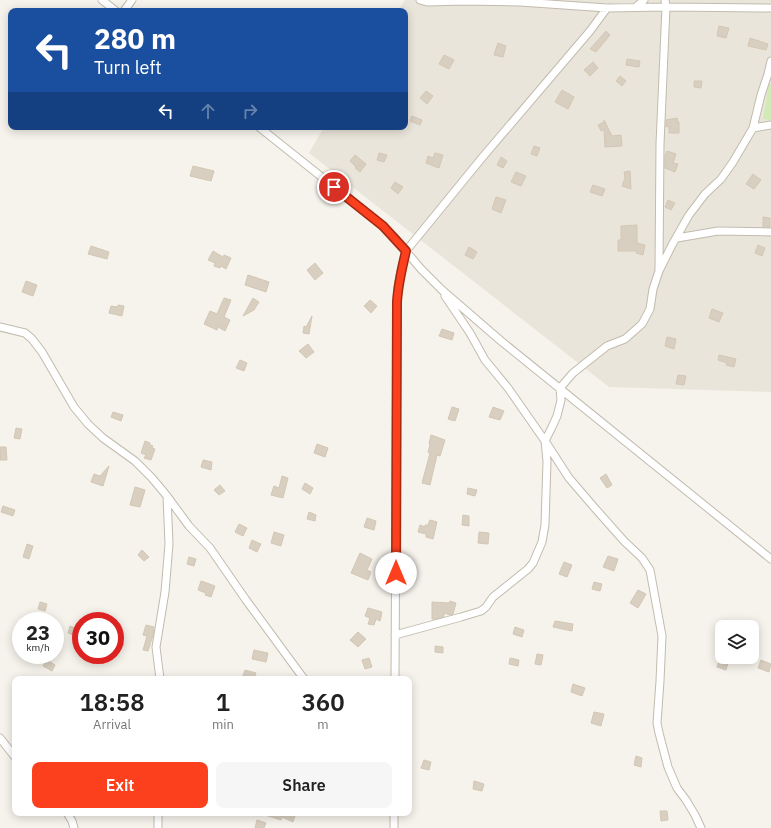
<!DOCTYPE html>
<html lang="en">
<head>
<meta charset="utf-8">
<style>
	:root { --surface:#fff; --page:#f6f6f6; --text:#222; --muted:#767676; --accent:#fc3f1d }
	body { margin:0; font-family:"IBM Plex Sans",sans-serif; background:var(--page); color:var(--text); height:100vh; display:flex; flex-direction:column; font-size:15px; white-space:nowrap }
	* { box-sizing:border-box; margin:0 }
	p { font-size:13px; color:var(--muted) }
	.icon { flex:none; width:22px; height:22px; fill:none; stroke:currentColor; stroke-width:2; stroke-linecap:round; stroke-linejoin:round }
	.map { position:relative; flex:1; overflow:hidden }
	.details { position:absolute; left:12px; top:676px; width:400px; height:140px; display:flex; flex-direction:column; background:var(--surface); border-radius:8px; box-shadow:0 2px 10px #0003 }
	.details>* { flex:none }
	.guide { position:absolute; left:8px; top:8px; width:400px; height:122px; border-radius:8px; box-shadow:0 2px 10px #0003; background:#1a4fa0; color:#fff; overflow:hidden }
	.tools { position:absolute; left:715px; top:620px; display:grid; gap:8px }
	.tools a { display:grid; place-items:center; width:44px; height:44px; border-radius:8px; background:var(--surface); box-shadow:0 2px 10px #0003; font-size:20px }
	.speed { position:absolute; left:12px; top:612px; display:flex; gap:8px; font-size:20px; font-weight:700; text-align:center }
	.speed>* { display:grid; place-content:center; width:52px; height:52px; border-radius:50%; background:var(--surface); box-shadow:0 2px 10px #0003; line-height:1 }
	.speed small { font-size:10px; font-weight:400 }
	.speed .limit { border:6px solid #d22; background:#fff; color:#111 }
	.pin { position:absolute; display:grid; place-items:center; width:34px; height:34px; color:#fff; margin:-17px; border:2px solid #fff; border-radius:50%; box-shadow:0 1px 4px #0007 }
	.me { position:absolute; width:44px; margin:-22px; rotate:0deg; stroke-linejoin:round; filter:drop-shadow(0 0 3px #0008) }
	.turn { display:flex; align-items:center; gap:14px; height:84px; padding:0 20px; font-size:18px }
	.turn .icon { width:52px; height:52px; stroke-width:2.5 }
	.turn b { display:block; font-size:28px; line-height:34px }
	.lanes { display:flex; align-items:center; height:38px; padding:0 20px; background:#0003; justify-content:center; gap:20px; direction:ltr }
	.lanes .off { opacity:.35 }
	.eta { display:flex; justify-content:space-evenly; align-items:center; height:68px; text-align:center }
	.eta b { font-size:24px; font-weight:600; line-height:28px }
	.action { display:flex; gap:8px; margin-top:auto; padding:8px 20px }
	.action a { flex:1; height:46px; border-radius:8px; background:var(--accent); color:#fff; font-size:16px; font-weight:600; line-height:46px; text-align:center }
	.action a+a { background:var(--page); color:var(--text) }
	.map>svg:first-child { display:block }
</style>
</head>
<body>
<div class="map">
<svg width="771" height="828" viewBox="0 0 771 828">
	<rect width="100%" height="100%" fill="#f6f3ec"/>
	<!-- residential -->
	<path fill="#eae5da" d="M405 0H771V392L609 387 309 153 324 127H405V11H398Z"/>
	<!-- green -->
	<path fill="#d2eab5" d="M769 84H771V120L763 119Z"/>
	<!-- building -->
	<path fill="#d8cfc1" stroke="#d3c7b4" d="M719 26 729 28 726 38 717 36Z
		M606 31 610 35 596 52 590 49Z
		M750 38 768 44 766 50 748 46Z
		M498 43 506 46 503 57 494 55Z
		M444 55 454 60 449 69 439 64Z
		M627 59 640 61 639 67 626 65Z
		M593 62 598 68 590 76 584 70Z
		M620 76 626 81 622 86 616 81Z
		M694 81H702L701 88 694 87Z
		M562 90 574 97 568 109 555 102Z
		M426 91 433 96 427 104 420 98Z
		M412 116 422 120 420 125 410 121Z
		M677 118 678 122H679V133H669V126L666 127V120Z
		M604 120 612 136 621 135 622 146 605 147 604 129 601 131 598 125 604 122Z
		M534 146 540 148 537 156 531 154Z
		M667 151 676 154 673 163 678 164 675 172 665 168V156Z
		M379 153 387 155 384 162 377 160Z
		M435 153 443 155 439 168 426 163 428 156 433 158Z
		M355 155 366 164 360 172 355 168 356 167 350 161Z
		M501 157 507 161 503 168 497 165Z
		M193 166 214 171 211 181 190 176Z
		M630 171 631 189 622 186 625 178 624 172Z
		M516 172 526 176 521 186 511 182Z
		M753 174 761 180 754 189 746 184Z
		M395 182 403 187 398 194 391 188Z
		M593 185 605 189 602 196 590 192Z
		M496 197 506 200 501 213 492 209Z
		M668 200 675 203 671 210 665 207Z
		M763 217 770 218V227H763Z
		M637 225V243L645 245 643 255 636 253 637 251H618V240H621V226Z
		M758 245 765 248 762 256 755 253Z
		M91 246 109 252 107 259 88 254Z
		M469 247 477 252 473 259 465 255Z
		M213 251 223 257 224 255 231 258 226 269 221 266 220 268 214 266 215 263 208 260Z
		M315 263 323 273 315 280 307 270Z
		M248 275 269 282 266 292 245 285Z
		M26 281 37 285 33 296 22 292Z
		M224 298 231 300 224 317 230 320 225 331 218 327 217 330 204 324 210 311 217 314Z
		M253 298 259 302 254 310 243 316Z
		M370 300 377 306 371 313 364 306Z
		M118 305 124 306 122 316 109 313 111 306 118 307Z
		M712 309 723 313 719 322 709 318Z
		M312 316 309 334 303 333 304 326 306 327Z
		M442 329 454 333 452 340 439 336Z
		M667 337 676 339 674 349 665 346Z
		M308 344 314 352 306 358 299 351Z
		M719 355 736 359 734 367 726 365 727 363 718 360Z
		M240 360 247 363 244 371 236 368Z
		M678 375 686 376 684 385 676 384Z
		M452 407 459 409 455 421 448 419Z
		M493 407 504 411 500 420 489 417Z
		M113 412 123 415 121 421 111 417Z
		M16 428 22 429 20 439 14 438Z
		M431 435 445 440 440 456 437 455 430 485 422 483 430 453 428 452 430 445 429 444Z
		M145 441 150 443V445L153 446 152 448 155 449 151 460 144 458 146 455 141 453Z
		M317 444 328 448 325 457 314 453Z
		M0 447H6L7 460H0Z
		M203 460 212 462 211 470 201 467Z
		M109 466 103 486 91 482 94 474 100 476Z
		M606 474 612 485 607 488 600 478Z
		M282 476 288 478 283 498 271 495 274 486 279 488Z
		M305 483 313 488 310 494 302 489Z
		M220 485 225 491 219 495 214 490Z
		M135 487 145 490 140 507 130 505Z
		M468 488 477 490 475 496 467 494Z
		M3 506 15 510 13 516 1 512Z
		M309 512 316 515 315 521 307 519Z
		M463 515 469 516V526L462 525Z
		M367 518 376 521 374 530 364 527Z
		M430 520 437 522 433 539 426 537V534L418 532 420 525 425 527V525H428Z
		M239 524 247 528 243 536 235 532Z
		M274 532 284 535 281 546 271 543Z
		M479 532 489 533 488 544 478 543Z
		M252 540 261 544 257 552 249 548Z
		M27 544 33 546 29 559 23 557Z
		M142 550 149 557 144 561 138 555Z
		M360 553 372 559 367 570 371 572 368 580 351 573Z
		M608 556 618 559 614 571 603 567Z
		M189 557 196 559 194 566 187 564Z
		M564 562 572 565 567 577 559 574Z
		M201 581 215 586 211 597 205 595 206 593 198 590Z
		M594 582 602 584 600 591 592 589Z
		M638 590 646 594 638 608 630 603Z
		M450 601 456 603 453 614 450 615 444 613V617L435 619H432V602L449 603Z
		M40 602 47 604 45 611 38 609Z
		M368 608 382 612 380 621 376 619 374 625 368 624 370 618 365 616Z
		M555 621 573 624 572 631 553 627Z
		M146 625 154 627 153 635 148 651 143 650 147 636 143 635Z
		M70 626 80 630 78 637 68 633Z
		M515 627 524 630 522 637 513 634Z
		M358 632 366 639 358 647 350 640Z
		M119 636 124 645 117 649 115 646V639Z
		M435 646 443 647V653L435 652Z
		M254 650 268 653 266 662 252 659Z
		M537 654 543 655 541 665 535 664Z
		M98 655H113L108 662Z
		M721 656 729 659 726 670 717 667Z
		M369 658 372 667 365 669 362 660Z
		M510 658 519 660 518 666 509 664Z
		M47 660 55 665 52 671 43 666Z
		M761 660 771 664 769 672 758 668Z
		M245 670 256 673 254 679 242 678Z
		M573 684 585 688 582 696 571 692Z
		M594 712 604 714 601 726 591 723Z
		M636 756 642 758 641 767 634 765Z
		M424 760 431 762 429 770 421 768Z
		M474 781 484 784 482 791 473 789Z
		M660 811H667L668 820 661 821Z
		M262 813H287L295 816 293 822 282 817 281 820 262 814Z
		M257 820 266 823 264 828H255Z"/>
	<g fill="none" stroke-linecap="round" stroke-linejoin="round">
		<defs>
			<path id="minor" d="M102 0 116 11
				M420 0 427 2 464 1 520 2 607 8 666 7 771 8
				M636 7 644 0
				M124 11 132 0
				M259 127 383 226 394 237 421 269 442 290 501 341 771 559
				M753 128 771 125
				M677 238 718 231 771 232
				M659 270 660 144 666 7 665 0
				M445 296 470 333 485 360 508 388 545 441 569 478 593 506 624 541 642 558 650 570 662 636 660 681 657 723 659 733 668 767 677 788 686 800 695 815 701 828
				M0 327 25 333 32 339 42 352 74 407 88 424 103 438 135 461 152 478 167 496 189 526 210 548 246 600 304 679
				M395 635 461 617 481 611 486 607 493 597 528 569 533 563 542 542 545 525 547 461 545 441 552 427 557 416 561 400 560 388 573 373 607 346 625 339 642 324 650 309 653 289 659 271 672 245 689 215 705 194 721 179 733 162 753 128 761 95 768 74 771 61
				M160 679 156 647 165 592 169 544 167 496
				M395 679 397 302 398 287 401 270 406 251 481 159 590 31 607 8
				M0 738 15 757
				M67 813 72 821 74 828
				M158 828V813
				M394 828V813"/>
		</defs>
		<!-- minor casing -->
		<use href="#minor" stroke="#c2bbae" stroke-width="9"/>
		<!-- minor -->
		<use href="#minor" stroke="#fff" stroke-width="7"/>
	</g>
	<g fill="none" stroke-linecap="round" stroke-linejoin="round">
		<defs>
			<path id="route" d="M334 187 383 226 406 251C402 268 398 284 397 302L396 573"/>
		</defs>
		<!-- route casing -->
		<use href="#route" stroke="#a42913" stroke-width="10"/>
		<!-- route -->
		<use href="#route" stroke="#fc3f1d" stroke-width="7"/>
	</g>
</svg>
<div class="tools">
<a><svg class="icon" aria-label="layers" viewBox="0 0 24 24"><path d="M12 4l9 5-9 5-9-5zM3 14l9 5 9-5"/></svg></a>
</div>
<div class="speed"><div>23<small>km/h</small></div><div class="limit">30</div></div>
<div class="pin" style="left:334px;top:187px;background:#d93025"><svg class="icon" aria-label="arrive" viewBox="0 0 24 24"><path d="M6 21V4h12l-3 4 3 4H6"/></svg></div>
<svg class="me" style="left:396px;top:573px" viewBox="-20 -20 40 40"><circle r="19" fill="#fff"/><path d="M0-13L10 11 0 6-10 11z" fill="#fc3f1d"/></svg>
<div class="guide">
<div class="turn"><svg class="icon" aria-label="left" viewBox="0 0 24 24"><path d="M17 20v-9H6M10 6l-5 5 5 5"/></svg><div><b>280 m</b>Turn left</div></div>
<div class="lanes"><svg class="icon" aria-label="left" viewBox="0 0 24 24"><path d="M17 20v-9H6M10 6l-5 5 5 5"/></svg><svg class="icon off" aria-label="ahead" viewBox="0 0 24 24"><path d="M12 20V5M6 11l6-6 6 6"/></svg><svg class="icon off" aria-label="right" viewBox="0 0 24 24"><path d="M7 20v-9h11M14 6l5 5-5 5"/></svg></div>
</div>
<section class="details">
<div class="eta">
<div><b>18:58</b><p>Arrival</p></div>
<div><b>1</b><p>min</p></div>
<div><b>360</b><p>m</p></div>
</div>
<div class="action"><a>Exit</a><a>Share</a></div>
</section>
</div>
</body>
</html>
